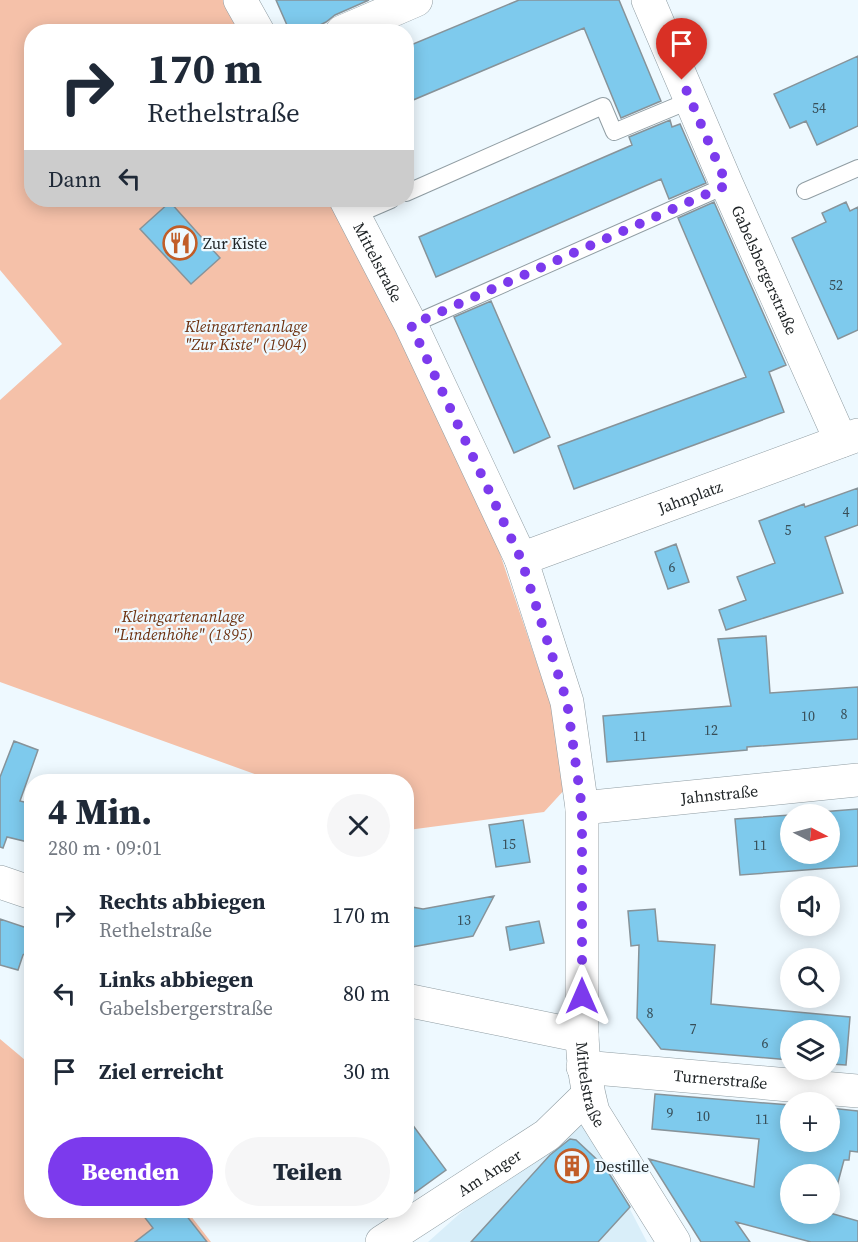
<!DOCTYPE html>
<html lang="de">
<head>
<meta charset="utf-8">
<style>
	:root { --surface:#fff; --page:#f6f6f7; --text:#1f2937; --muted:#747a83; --accent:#7c3aed }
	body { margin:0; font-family:"Source Serif 4",serif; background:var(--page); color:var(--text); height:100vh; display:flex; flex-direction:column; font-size:22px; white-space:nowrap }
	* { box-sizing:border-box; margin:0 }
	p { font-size:20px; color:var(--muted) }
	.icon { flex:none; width:33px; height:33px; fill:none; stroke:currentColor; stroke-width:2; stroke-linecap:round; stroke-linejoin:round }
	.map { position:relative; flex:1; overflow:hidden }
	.panel { position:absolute; left:24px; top:774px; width:390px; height:444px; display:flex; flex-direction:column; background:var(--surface); border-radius:24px; box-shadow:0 3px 15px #0003 }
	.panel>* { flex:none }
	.top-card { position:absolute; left:24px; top:24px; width:390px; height:183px; border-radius:24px; box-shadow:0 3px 15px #0003; background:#fff; color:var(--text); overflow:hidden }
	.needle { width:39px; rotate:96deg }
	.tools { position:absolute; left:780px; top:804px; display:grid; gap:12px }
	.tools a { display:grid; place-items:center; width:60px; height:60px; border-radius:50%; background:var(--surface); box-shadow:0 3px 15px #0003; font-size:30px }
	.pin { position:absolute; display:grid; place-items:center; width:51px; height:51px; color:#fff; margin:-62px -26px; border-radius:50% 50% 50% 0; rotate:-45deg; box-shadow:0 0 6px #0007 }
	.pin .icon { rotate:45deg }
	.me { position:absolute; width:66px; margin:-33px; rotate:0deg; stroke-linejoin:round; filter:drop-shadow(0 0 4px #0008) }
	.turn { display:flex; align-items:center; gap:21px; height:126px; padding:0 24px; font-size:27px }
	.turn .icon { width:78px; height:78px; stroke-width:2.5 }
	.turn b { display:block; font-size:42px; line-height:51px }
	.then { display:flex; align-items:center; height:57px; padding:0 24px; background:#0003; gap:12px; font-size:22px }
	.round { display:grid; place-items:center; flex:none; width:63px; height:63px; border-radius:32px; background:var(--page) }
	.headline { display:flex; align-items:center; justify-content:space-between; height:102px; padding:0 24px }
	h1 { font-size:36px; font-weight:800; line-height:45px }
	.button { display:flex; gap:12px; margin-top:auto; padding:12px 24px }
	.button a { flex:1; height:69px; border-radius:36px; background:var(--accent); color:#fff; font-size:24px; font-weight:800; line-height:69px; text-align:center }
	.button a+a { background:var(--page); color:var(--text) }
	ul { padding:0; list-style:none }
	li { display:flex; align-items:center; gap:18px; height:78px; padding:0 24px }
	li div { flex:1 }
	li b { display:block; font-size:22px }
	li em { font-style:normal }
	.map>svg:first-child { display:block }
</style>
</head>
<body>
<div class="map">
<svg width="858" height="1242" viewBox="0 0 858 1242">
	<rect width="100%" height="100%" fill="#eef9ff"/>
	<!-- built -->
	<path fill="#d9eef9" d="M584 1121 647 1242H428L484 1192Z"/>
	<!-- green -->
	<path fill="#f5c1a9" d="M0 0H224L243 31 32 32V200H330L435 410 496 542 557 723 566 788 544 812 408 830 406 782 274 781 0 682V400L62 344 0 270Z
		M0 1039 31 1065 32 1210 187 1211 211 1242H0Z"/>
	<!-- building -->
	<path fill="#7ecaed" stroke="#879399" stroke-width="1.5" d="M276 0H369L335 15 326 22 306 32H290Z
		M519 0H619L661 101 621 118 584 28 406 103V47Z
		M858 56V126L817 145 806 121 790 128 774 94Z
		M670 120 672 127 680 124 706 183 669 199 661 179 436 277 419 237 632 145 629 137Z
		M170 202 220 258 191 284 140 229Z
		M714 202 786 365 769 372 784 412 574 489 558 446 746 377 678 218Z
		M846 202 850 211 858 207V330L838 339 792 238 826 222 822 213Z
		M491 301 550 437 514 453 454 317Z
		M858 488V525L825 537 843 593 726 630 719 610 746 600 737 577 775 563 759 521 804 504 805 507Z
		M676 544 689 582 668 589 655 552Z
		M766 636 770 693 858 687V739L747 747V750L607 762 603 716 731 706 718 639Z
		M14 741 38 750 20 801 32 804V843L7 837 3 848 0 847V777Z
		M858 809V866L740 875 735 819 790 815V854H830V814H795Z
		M523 820 530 862 496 867 489 825Z
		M494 896 473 936 406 948V906L423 909Z
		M655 909 658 941 715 945 711 1004 850 1017 846 1065 830 1064V1030H790V1060L661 1049 637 1018 639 945 631 946 628 911Z
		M0 919 30 929 27 940 30 950 23 955 18 970 0 965Z
		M539 921 544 943 510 950 506 927Z
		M655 1094 790 1105V1142H830V1108L858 1111V1152L850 1151 849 1160H844L830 1212V1174H790V1214L830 1213 858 1221V1242H811L736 1222 750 1242H701L649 1159 754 1187 759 1139 652 1129Z
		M406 1116 446 1170 406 1199Z
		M570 1139 576 1140 605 1167 630 1207 598 1242H471L550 1155Z
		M139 1210H182L207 1242H135L153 1228Z"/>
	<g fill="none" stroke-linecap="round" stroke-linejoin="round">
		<defs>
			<path id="service" d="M805 191 858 168
				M406 193 603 106 614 132 691 100
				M354 216 391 200
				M411 325 727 185"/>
			<g id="minor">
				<path d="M240 0 258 32"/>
				<path id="s1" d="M648 0 727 185 841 441"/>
				<path d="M342 32 416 0"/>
				<path id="s2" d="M346 200 411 325 521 559 567 702 582 808V1036C583 1063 586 1086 593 1112L674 1242"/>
				<path id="s3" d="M521 559 858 435"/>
				<path id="s4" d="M582 808 858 780"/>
				<path d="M0 882 32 893"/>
				<path d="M406 1000 582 1036"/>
				<path id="s5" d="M583 1067 858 1091"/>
				<path id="s6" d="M382 1242 547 1135 588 1095"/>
			</g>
		</defs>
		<!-- service casing -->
		<use href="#service" stroke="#909da3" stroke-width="18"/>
		<!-- minor casing -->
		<use href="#minor" stroke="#909da3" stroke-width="34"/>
		<!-- service -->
		<use href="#service" stroke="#fff" stroke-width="16"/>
		<!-- minor -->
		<use href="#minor" stroke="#fff" stroke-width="33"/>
	</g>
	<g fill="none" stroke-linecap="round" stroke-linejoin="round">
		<!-- route -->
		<path stroke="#7c3aed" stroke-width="10" stroke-dasharray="0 18" d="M582 996V808L567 702 521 559 411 325 727 185 682 80"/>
	</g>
	<!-- icons -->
	<defs>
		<symbol id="restaurant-ring" viewBox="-11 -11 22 22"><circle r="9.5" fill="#eef9ff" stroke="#c15d28" stroke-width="1.5"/><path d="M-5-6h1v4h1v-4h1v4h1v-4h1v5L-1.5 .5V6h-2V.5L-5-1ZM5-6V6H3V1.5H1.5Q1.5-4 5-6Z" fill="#c15d28"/></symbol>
		<symbol id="building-ring" viewBox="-11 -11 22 22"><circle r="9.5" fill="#eef9ff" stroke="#c15d28" stroke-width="1.5"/><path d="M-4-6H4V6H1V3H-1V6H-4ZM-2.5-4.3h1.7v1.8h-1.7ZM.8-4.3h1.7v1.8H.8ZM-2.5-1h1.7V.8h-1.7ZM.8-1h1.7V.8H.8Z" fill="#c15d28"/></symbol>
	</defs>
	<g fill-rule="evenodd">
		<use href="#restaurant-ring" x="161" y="224" width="38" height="38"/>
		<use href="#building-ring" x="553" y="1147" width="38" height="38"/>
	</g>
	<g text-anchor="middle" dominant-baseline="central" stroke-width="4.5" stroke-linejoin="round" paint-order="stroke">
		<!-- number labels -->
		<g font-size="14" fill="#384e58">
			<text x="819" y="108">54</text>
			<text x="836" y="285">52</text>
			<text x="846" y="512">4</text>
			<text x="788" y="530">5</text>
			<text x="672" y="567">6</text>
			<text x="844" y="714">8</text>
			<text x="808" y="716">10</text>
			<text x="711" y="730">12</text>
			<text x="640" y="736">11</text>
			<text x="509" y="844">15</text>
			<text x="760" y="845">11</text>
			<text x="464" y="920">13</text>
			<text x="650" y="1013">8</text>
			<text x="693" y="1029">7</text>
			<text x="765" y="1043">6</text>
			<text x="670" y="1113">9</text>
			<text x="703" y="1116">10</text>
			<text x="762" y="1119">11</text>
		</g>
		<!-- poi labels -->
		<g font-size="16" fill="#202527" stroke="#eef9ff" text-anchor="start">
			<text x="203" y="243">Zur Kiste</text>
			<text x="595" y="1166">Destille</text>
		</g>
		<!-- street labels -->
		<g font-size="16" fill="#202527" stroke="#eef9ff">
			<text stroke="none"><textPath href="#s2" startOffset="70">Mittelstraße</textPath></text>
			<text stroke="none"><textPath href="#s1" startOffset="294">Gabelsbergerstraße</textPath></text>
			<text stroke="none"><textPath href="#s3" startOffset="180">Jahnplatz</textPath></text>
			<text stroke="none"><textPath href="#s4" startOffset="138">Jahnstraße</textPath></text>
			<text stroke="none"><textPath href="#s5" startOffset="138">Turnerstraße</textPath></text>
			<text stroke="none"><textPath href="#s2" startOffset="934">Mittelstraße</textPath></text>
			<text stroke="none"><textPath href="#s6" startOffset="128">Am Anger</textPath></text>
		</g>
		<!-- park labels -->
		<g font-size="16" font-style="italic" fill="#6c300f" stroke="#eef9ff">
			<text x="246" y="326">Kleingartenanlage<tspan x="246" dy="18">"Zur Kiste" (1904)</tspan></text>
			<text x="183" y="616">Kleingartenanlage<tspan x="183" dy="18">"Lindenhöhe" (1895)</tspan></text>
		</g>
	</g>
</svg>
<div class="tools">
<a><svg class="needle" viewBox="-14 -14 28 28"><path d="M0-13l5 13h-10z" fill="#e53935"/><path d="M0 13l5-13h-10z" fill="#747a83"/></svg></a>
<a><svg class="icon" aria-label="sound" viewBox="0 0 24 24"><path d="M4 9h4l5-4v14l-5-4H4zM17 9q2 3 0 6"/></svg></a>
<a><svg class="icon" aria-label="search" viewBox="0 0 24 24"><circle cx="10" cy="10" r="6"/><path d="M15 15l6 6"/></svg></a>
<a><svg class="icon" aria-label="layers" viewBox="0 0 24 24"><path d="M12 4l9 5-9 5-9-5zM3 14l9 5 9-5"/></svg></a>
<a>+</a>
<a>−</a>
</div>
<div class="pin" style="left:682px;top:80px;background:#d93025"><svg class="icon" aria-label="arrive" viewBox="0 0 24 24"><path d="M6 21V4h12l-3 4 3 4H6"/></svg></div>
<svg class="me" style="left:582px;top:996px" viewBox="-20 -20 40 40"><path d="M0-17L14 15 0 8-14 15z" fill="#7c3aed" stroke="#fff" stroke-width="4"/></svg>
<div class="top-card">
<div class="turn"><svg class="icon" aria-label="right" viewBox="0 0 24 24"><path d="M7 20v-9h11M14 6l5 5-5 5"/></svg><div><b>170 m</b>Rethelstraße</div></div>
<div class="then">Dann<svg class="icon" aria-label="left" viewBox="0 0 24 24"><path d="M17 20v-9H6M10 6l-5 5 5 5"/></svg></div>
</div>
<section class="panel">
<div class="headline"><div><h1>4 Min.</h1><p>280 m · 09:01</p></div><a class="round"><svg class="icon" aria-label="close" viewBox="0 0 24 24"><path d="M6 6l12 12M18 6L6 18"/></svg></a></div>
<ul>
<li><svg class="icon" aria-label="right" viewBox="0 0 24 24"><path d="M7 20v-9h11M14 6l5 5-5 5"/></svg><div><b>Rechts abbiegen</b><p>Rethelstraße</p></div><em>170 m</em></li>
<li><svg class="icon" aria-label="left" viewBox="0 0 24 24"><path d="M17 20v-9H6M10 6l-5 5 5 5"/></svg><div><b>Links abbiegen</b><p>Gabelsbergerstraße</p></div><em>80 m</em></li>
<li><svg class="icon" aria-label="arrive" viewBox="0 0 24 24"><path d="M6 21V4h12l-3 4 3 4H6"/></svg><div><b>Ziel erreicht</b></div><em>30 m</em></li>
</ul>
<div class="button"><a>Beenden</a><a>Teilen</a></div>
</section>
</div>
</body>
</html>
